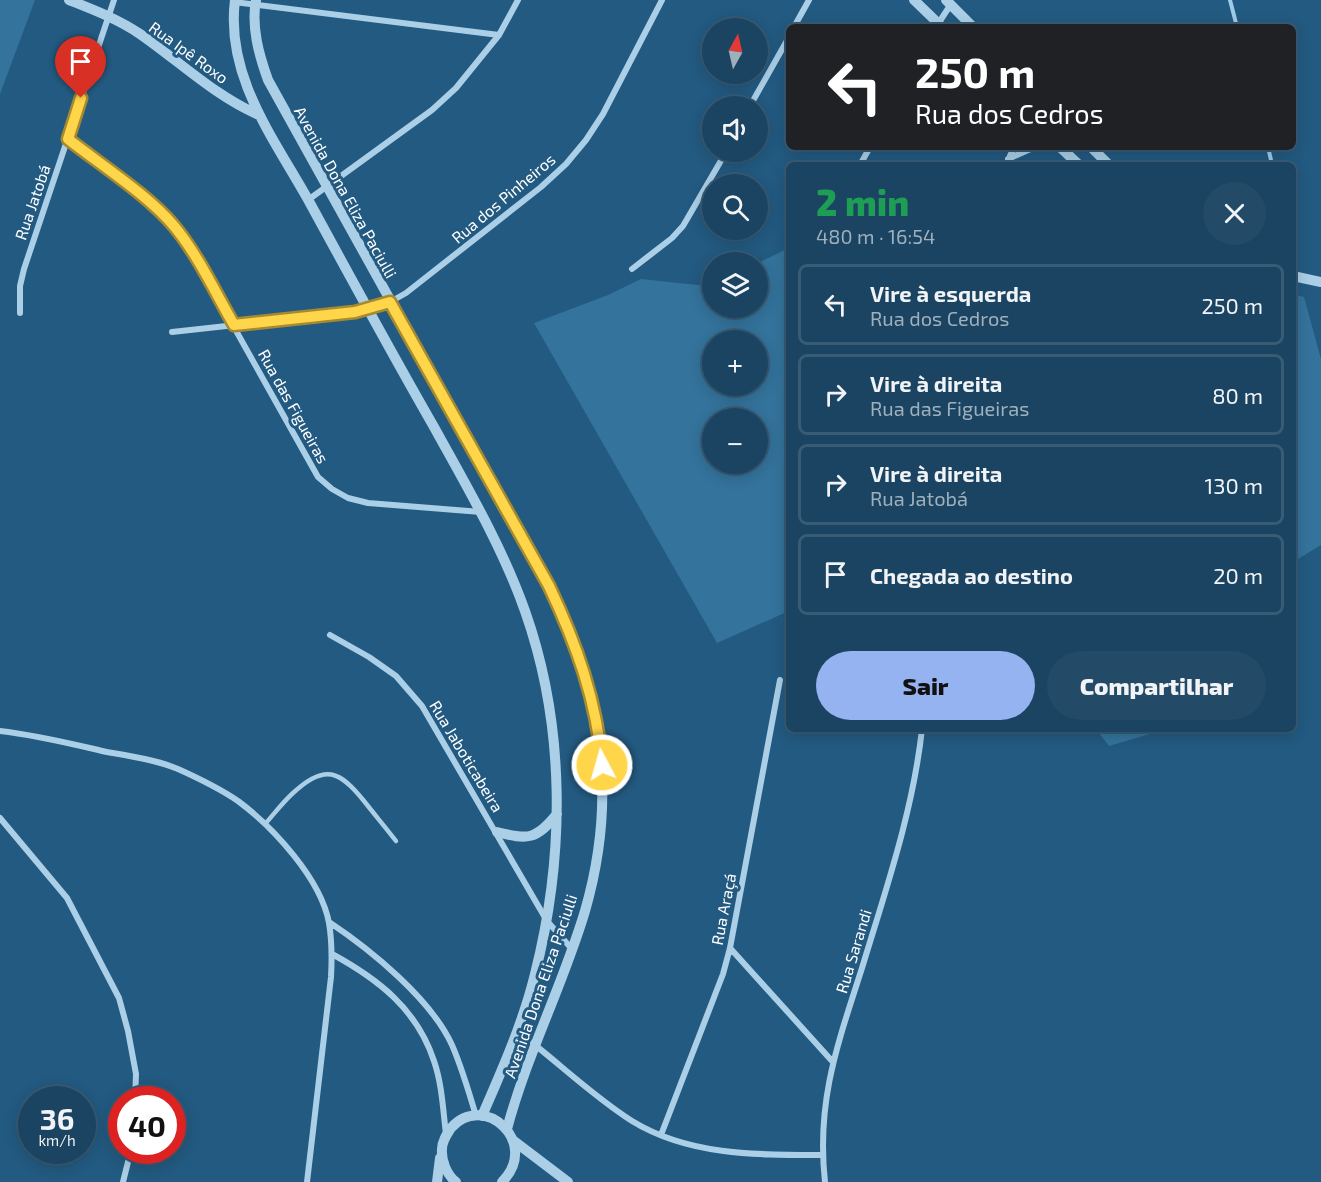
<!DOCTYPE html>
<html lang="pt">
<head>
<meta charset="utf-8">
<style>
	:root { --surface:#1a4461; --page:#234b67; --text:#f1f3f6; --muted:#9fb0bd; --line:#385c76; --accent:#95b2f1 }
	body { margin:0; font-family:"Exo 2",sans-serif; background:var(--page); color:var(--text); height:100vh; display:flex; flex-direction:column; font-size:22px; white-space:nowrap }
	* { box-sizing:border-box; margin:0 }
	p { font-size:20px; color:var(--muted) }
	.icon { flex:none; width:33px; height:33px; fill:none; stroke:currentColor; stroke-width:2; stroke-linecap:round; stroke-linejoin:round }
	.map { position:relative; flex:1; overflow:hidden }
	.panel { position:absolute; left:786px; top:162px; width:510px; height:570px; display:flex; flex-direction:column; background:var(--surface); border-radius:9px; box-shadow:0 3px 15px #0003,0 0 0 2px var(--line) }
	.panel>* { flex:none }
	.guide { position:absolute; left:786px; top:24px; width:510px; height:126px; border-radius:9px; box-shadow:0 3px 15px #0003,0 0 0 2px var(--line); background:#202124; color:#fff; overflow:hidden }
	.needle { width:39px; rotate:8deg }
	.fabs { position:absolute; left:702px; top:18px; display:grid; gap:12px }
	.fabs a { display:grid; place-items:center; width:66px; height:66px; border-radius:50%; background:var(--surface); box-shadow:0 3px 15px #0003,0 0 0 2px var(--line); font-size:30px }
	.speed { position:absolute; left:18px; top:1086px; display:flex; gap:12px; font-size:30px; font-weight:700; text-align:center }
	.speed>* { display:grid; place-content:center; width:78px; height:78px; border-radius:50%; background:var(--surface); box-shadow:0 3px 15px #0003,0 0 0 2px var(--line); line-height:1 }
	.speed small { font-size:15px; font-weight:400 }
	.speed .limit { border:9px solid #d22; background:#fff; color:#111 }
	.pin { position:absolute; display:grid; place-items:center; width:51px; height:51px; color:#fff; margin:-62px -26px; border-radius:50% 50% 50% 0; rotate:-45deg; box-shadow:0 0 6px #0007 }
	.pin .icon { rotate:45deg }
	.me { position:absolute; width:66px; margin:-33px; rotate:354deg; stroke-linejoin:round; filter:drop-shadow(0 0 4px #0008) }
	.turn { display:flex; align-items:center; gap:21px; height:126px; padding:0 30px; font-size:27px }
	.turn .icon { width:78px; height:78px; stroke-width:2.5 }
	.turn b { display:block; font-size:42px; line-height:51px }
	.round { display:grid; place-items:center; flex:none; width:63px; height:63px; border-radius:32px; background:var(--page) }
	.headline { display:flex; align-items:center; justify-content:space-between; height:102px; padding:0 30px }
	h1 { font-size:36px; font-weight:800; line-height:45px; color:#1e9e55 }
	.primary-button { display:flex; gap:12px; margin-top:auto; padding:12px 30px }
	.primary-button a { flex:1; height:69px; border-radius:36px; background:var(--accent); color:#111; font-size:24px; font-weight:800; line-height:69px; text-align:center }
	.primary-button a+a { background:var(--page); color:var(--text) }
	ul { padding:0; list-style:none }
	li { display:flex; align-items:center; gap:18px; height:81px; margin:0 12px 9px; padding:0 18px; border:3px solid var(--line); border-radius:9px }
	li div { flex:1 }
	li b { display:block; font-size:22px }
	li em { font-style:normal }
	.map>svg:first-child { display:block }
</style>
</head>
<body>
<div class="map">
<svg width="1321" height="1182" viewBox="0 0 1321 1182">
	<rect width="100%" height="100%" fill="#235a81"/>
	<!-- green -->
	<path fill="#34739c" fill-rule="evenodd" d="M0 0H35L0 94Z
		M789 248V611L717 643 534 323 608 295 641 279 707 286 712 283V308H758V263ZM712 340H758V386H712ZM712 418H758V464H712Z
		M1293 294 1304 297 1321 359V545L1293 562Z
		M1096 729H1167L1109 746Z"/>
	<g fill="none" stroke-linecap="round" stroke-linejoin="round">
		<!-- stream -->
		<path stroke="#9ecbe8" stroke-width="4" d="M1230 0 1237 27
			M1268 147 1271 160"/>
		<!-- service -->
		<path stroke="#aacfe7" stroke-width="4.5" d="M265 824C274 814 283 802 293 793 325 763 340 771 364 801 375 815 386 828 396 841"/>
		<!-- minor -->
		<path stroke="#aacfe7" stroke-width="6" d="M234 2 499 35
			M938 24 951 4
			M794 27 809 0
			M750 106 789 37
			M68 139 158 209 188 245 318 477 332 489 348 498 368 503 481 512
			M1008 159 1035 147
			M860 165 870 147
			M1006 165 1014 147
			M308 200 432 110 456 88 499 35 518 0
			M632 269 672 238 683 226 726 152
			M20 313V286L24 269 114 0
			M172 332 355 312 390 302 406 293 541 187 566 164 586 140 603 114 662 0
			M330 635 369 657 396 676 422 706 547 921 572 949
			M0 731C36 735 72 744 107 752 130 756 156 760 178 769 198 778 219 788 238 801 273 827 321 879 329 923 332 941 332 959 331 977L307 1182
			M0 818 67 898 119 998 128 1031 136 1074 135 1100
			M329 922C371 950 431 999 452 1045 462 1068 469 1092 476 1116
			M730 948 832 1061
			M332 954C378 979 417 1009 434 1061 442 1084 443 1110 446 1134
			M517 1031C556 1060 591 1095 632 1121 689 1156 758 1155 822 1155
			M661 1135 723 974 730 948 780 680
			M123 1182 131 1150
			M825 1182C816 1101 838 1043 862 968 886 889 913 811 922 729"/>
		<!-- tertiary -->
		<path stroke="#aacfe7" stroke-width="10" d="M69 0C94 10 118 19 140 34 179 61 215 96 259 115
			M235 0C225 78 276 141 311 205 352 280 392 354 434 427 467 487 502 546 525 611 566 727 565 856 535 974 523 1023 502 1070 482 1116
			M256 0C251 27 259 55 268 80L549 586C601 693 619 794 585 911 563 985 527 1054 507 1129
			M914 0 942 27
			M946 0 973 27
			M1060 147 1079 165
			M1091 147 1109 165
			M1293 276 1321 282
			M497 832C528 840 536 840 557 814
			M514 1141 568 1182
			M437 1182 440 1158
			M456 1182C447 1175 441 1161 442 1149 442 1141 447 1134 451 1128 484 1091 541 1143 502 1182"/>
	</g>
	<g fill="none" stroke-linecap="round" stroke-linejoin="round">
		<defs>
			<path id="route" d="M81 98 68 139C101 165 148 195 174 226 198 255 215 292 234 325L355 312 390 302 549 586C576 643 597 701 602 765"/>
		</defs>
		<!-- route casing -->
		<use href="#route" stroke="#a68a30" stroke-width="15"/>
		<!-- route -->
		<use href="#route" stroke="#ffd54a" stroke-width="10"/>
	</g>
	<g text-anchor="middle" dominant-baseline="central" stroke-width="6" stroke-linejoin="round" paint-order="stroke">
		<!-- street labels -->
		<g font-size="16" fill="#fff" stroke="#235a81">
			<text transform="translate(189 52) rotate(36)">Rua Ipê Roxo</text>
			<text transform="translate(346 192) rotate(61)">Avenida Dona Eliza Paciulli</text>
			<text transform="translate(503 198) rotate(-40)">Rua dos Pinheiros</text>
			<text transform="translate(32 202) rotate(-71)">Rua Jatobá</text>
			<text transform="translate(294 406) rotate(61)">Rua das Figueiras</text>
			<text transform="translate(467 756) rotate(59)">Rua Jaboticabeira</text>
			<text transform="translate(723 909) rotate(-79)">Rua Araçá</text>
			<text transform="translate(853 951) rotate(-73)">Rua Sarandi</text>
			<text transform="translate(540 986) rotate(-71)">Avenida Dona Eliza Paciulli</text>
		</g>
	</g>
</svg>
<div class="fabs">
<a><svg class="needle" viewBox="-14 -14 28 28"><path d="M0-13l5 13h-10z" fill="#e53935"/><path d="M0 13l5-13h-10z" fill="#9fb0bd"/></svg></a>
<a><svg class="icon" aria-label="sound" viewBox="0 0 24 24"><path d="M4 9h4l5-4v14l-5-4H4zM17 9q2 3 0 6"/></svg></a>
<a><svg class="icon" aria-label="search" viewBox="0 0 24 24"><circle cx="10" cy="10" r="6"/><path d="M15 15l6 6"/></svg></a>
<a><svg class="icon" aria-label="layers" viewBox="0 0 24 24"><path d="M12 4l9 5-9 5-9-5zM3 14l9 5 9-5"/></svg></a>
<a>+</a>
<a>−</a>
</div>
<div class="speed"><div>36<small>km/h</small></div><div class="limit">40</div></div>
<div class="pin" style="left:81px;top:98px;background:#d93025"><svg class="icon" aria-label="arrive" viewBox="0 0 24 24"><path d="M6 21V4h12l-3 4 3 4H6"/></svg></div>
<svg class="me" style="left:602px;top:765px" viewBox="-20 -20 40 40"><circle r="17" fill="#ffd54a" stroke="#fff" stroke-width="3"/><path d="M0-11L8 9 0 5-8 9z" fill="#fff"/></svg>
<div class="guide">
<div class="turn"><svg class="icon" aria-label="left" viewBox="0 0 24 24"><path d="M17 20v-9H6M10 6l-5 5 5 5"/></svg><div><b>250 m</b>Rua dos Cedros</div></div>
</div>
<section class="panel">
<div class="headline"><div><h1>2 min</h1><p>480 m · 16:54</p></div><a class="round"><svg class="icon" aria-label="close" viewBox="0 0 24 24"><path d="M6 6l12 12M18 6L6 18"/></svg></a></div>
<ul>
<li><svg class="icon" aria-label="left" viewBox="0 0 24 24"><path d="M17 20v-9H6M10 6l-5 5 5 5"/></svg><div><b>Vire à esquerda</b><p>Rua dos Cedros</p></div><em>250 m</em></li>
<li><svg class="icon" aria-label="right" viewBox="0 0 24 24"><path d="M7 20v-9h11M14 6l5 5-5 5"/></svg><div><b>Vire à direita</b><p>Rua das Figueiras</p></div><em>80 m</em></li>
<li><svg class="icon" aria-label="right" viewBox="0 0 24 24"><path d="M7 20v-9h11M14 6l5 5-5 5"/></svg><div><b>Vire à direita</b><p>Rua Jatobá</p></div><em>130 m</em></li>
<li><svg class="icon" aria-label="arrive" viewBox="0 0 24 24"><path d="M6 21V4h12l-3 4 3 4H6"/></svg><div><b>Chegada ao destino</b></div><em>20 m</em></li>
</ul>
<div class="primary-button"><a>Sair</a><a>Compartilhar</a></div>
</section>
</div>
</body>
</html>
